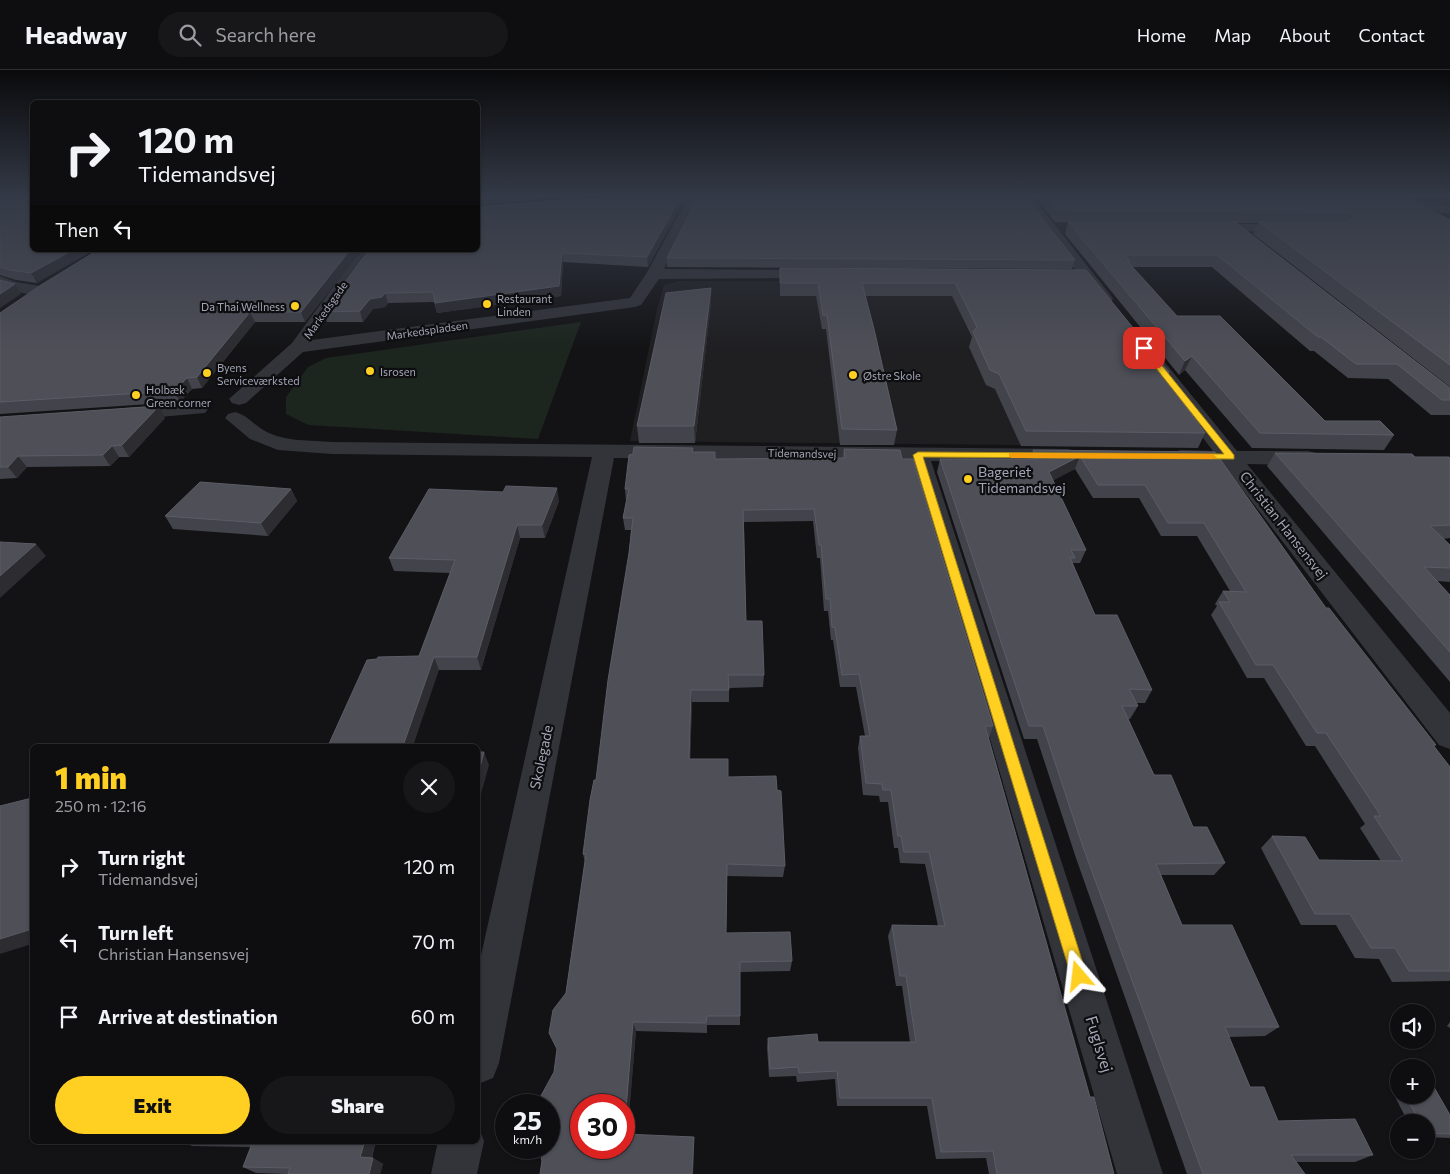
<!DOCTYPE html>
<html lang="en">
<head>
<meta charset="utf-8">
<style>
	:root { --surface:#0e0e10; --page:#171719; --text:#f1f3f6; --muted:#9b9c9f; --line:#2e2e30; --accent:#ffd021 }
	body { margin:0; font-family:Commissioner,sans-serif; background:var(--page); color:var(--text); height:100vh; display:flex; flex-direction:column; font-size:19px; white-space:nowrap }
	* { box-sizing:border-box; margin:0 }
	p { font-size:16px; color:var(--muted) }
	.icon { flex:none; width:28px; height:28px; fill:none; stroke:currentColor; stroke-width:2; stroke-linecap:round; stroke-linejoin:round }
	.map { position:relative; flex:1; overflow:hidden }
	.sheet { position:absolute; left:30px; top:674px; width:450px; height:400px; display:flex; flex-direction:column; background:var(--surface); border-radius:8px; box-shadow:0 1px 4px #0004,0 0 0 1px var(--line) }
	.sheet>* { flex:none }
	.banner { position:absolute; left:30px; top:30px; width:450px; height:152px; border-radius:8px; box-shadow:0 1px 4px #0004,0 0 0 1px var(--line); background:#0e0e10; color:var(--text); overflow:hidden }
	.tools { position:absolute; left:1390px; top:934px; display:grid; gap:10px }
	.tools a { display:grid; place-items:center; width:45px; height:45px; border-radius:50%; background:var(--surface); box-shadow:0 1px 4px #0004,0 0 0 1px var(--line); font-size:25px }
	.speed { position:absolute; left:495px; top:1024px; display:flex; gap:10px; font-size:25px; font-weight:700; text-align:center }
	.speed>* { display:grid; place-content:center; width:65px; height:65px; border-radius:50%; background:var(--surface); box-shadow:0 1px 4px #0004,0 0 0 1px var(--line); line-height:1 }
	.speed small { font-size:12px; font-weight:400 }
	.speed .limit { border:8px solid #d22; background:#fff; color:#111 }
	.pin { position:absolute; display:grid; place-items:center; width:42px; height:42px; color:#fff; margin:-21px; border-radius:10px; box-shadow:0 2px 8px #0006 }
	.me { position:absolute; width:55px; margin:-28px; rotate:343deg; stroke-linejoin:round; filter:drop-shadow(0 0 4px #0008) }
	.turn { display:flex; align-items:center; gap:18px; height:105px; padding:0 25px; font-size:22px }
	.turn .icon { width:65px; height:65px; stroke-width:2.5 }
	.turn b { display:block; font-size:35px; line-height:42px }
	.then { display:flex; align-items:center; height:48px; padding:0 25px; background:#0003; gap:10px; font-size:19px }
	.round { display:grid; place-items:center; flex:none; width:52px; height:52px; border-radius:26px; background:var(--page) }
	.summary { display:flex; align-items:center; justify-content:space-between; height:85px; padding:0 25px }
	h1 { font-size:30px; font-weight:800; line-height:38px; color:var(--accent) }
	.cta { display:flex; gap:10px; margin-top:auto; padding:10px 25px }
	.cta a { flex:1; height:58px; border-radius:30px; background:var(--accent); color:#111; font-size:20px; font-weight:800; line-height:58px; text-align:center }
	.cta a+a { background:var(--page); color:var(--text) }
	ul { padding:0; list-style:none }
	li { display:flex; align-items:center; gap:15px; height:75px; padding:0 25px }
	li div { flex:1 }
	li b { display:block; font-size:19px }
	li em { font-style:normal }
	header { display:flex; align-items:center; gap:30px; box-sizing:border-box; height:70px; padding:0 25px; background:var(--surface); border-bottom:1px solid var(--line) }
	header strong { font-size:24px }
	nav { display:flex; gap:28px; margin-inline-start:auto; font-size:18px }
	.search { width:350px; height:45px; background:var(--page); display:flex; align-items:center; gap:12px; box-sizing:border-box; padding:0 18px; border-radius:28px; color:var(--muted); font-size:19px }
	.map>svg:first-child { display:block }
</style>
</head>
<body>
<header>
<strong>Headway</strong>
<div class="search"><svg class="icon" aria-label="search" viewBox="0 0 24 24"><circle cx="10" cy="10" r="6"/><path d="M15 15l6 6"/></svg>Search here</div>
<nav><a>Home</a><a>Map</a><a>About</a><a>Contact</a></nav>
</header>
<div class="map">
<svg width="1450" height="1104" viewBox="0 0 1450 1104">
	<rect width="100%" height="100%" fill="#131315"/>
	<!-- built -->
	<path fill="#1f1f22" d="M679 211 1014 212 1103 376 630 371 657 239 664 215Z"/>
	<!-- green -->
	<path fill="#1d251f" d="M581 252 538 369 308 355 286 344V327L308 297 326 288Z"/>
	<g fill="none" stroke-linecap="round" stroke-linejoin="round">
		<!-- minor -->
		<path fill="#33343a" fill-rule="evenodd" d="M734 126 738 127 740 130 738 133 697 135 664 199 818 200 823 202 826 205 823 208 659 209 641 235 635 237 303 282 246 333 239 335 232 333 229 329 292 273 341 206 362 180H377L352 212 312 270 630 228 646 204 684 135 642 136 636 132 637 129Z
			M1020 126H1032L1111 226 1113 229 1111 232H1099Z
			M1333 126H1368L1450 136V144L1339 130Z
			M1204 154H1294L1301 158 1294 162 1199 161 1197 158Z
			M0 206 16 212 46 217 48 220 46 223C32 227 13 221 0 216Z
			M1143 272 1149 273 1237 381H1308L1316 383 1319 388 1316 393 1308 395 1247 394 1450 643V679L1439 675 1223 394H1181L1173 392 1170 387 1173 382 1181 380 1213 381 1134 277 1137 273Z
			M198 333 205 335 208 339 205 343 124 350 117 348 114 344 117 340 124 338Z
			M235 342C247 345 254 355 265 361 285 372 310 370 332 372L1068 379 1076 381 1079 386 1076 391 1068 393 931 391 1163 1104H1117L909 391 614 388 499 993 493 1008 478 1014V899L592 387 332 384 278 380 250 369 225 348 228 344Z
			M478 1056 484 1071 477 1104H431L438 1071H478Z"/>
	</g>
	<!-- wall -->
	<path fill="#43444b" d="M0 126 37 213 16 210 0 205Z
		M481 126H657L564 127 482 134Z
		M1035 126H1390H1388L1450 150V317L1253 164 1258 153H1236L1450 318V345H1431L1388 309 1348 308 1314 281H1310L1212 197H1133L1177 246 1325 351 1394 365 1384 380 1252 378 1185 300 1179 305 1065 164 1068 152H1055Z
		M680 137 648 197 563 192 561 226 437 243 434 232 388 233 385 237 373 239 363 252H327L323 242 369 180Z
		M361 180 305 252H255L202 318 192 319 180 332 0 344V243Z
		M667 188 1075 190 1072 199 667 197Z
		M780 198 1086 200 1169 302 1166 308 1205 363 1198 378 1021 376 995 319 986 315 969 277 972 267 952 226H865L897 360 894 375H840L826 259H822L816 226H780Z
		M711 233 695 373H639L637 356Z
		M0 347 165 348 129 387H119L110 396 27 397 17 408 0 409Z
		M844 379 902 389 993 656 989 668 1090 1027 1114 1104H989L986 1088 936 1089 927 1036H837L835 1009 797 1012 796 1006 769 1007 767 977 768 968 818 972H910L902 916H896L888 866 892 855 938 856 925 794 900 793 898 778H894L888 732H880L879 726 863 725 858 678 860 666H865L856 617H840L833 570H831L828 541H824L820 488H817L813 451 744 452 746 551 764 605 763 617 729 618V632H692L690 689 728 707 785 796 783 807 727 806 726 863 792 891 790 901 740 902V955H707V963L636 961 627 1064 694 1074 693 1104H540L554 1002 585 792 583 784 596 710 629 483 631 460H625L623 448 626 431 625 419 693 382 715 389 842 388Z
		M1033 380 1215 382 1326 538 1436 675 1434 676 1450 697V911L1392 912 1379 889 1355 888 1336 855H1301L1261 778 1272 766 1319 790 1381 791 1360 758 1365 754 1315 676H1306L1264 608H1247L1211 545 1217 536 1215 534 1223 521H1230L1197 466H1161L1139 428H1093L1075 399 1053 410 1086 480 1080 493H1073V494L1095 545 1152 620 1145 633H1136L1138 636 1130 649H1128L1154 705 1193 757 1225 793 1214 805H1161L1182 855 1279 957 1265 966 1229 967 1250 1017 1278 1051 1373 1085 1355 1092H1296L1305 1104H1187L1076 788 1037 669H1024L937 402 940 389H1030Z
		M1275 383 1450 388V468L1443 469 1450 475V512L1437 511 1450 525V612L1267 396Z
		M291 419 297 431 268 466 173 459 165 446Z
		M559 431 545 468H520L481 600H439L377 589 419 586 450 503 394 501 389 488Z
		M1450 952V958L1447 956Z
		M1399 1013V1025H1426L1450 1045V1068L1426 1067V1052H1408L1390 1017Z
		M182 1071H371L375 1075 372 1088H373L383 1094 380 1104H287L256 1103 243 1097 251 1077 192 1076Z"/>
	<!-- shaded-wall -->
	<path fill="#2c2c31" d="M481 126H564V127L482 134Z
		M680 128V137L648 197 647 187Z
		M73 180H94L37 213 31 203Z
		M350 180H361L305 252 301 242Z
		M562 183 563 192 561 226 437 243 435 233Z
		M15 214 21 224 0 238V224Z
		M711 218V233L695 373 694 356Z
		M385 223 388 233 385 237 373 239 363 252 360 241 370 229Z
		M250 242 255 252 202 318 197 307Z
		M1192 286 1185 300 1179 305 1185 291Z
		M187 308 192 319 180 332 174 321Z
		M159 336 165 348 129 387 122 375Z
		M112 376 119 387 110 396 103 385Z
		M18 386 27 397 17 408 8 397Z
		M1080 386 1075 399 1045 415 1049 402Z
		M557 418 559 431 545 468 542 455Z
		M291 419 297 431 268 466 261 453Z
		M517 455 520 468 481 600 477 587Z
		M36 474 46 486 0 528V506Z
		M434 587 439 600 413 676H403Z
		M691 620 692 632 690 701 689 689Z
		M484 682 489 695 478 735V705Z
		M32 859V874L0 884V869Z
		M633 952 636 961 627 1071 624 1064Z
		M694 1067V1074L693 1104H692Z
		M365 1071H371L375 1075 370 1093 360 1087Z
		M373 1088 383 1094 380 1104H369Z"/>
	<!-- building -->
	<path fill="#4e4f57" stroke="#5b5c66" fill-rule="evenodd" d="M0 126H32V180H73L31 203 10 200 0 197Z
		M883 126H1025L1075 190 667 188 697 129Z
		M1047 126H1387L1409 129 1450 150V295L1259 152H1345L1350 151 1353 147 1349 142 1058 141Z
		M680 128 647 187 562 183 559 216 435 233 433 222 385 223 382 227 370 229 360 241 323 242 369 180H478V137L563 130Z
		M1068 152H1235L1450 318V330H1442L1397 294H1356L1321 267H1318L1217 185H1124L1130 191H1127L1177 246H1220L1325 351H1380L1394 365 1260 363 1192 286 1185 291Z
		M98 180H350L301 242H250L197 307 187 308 174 321 0 332V243L41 215Z
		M780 198 1086 200 1169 302 1164 306 1205 363 1026 361 999 304 990 300 973 262 977 257 955 213H862L874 259 897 360 842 359 827 245H823L818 213H780Z
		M0 210 15 214 0 224Z
		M711 218 694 356H637L666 223Z
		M159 336 122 375 112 376 103 385 18 386 8 397H0V347Z
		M634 377 693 378 692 382H715V389L845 388 844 379 900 380 902 389H913L993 656H985L1090 1027H1094L1114 1104H997L993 1081 941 1082 932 1028H840L837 1001 799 1003 798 997 770 999 768 968 817 964 818 972H916L906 906H900L892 855 945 856 929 782H904L901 766H898L891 720H883L882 714 866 713 860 666H870L859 604 842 605 835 558 832 557 830 529H826L821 475H819L814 439 743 440 746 551H762L764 605H728L729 620H691L689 689H728V707L776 706 777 720 781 721 785 796 727 794 726 863 790 862 792 891 740 892V946H707L706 953 633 952 624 1064 694 1067 692 1104H540L542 1091 539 1078H549V1035H537V1033L554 1002 557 979 549 963 553 940 566 923 586 784H583L590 730 594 710H596L608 610 629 483 633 448H623L629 419H625L629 385 633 384ZM581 1035H624V1078H581Z
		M1033 380 1215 382 1326 538H1329L1436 675H1433L1450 697V901H1409L1395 878H1371L1350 844H1315L1272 766 1305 767 1319 790 1403 791 1374 746H1381L1326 663H1317L1273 595H1256L1219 532H1230L1223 521 1246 522 1204 453H1168L1145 415H1098L1080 386 1049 402 1086 480H1071L1075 488H1070L1095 545H1117L1152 620 1129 619 1138 636H1122L1154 705H1171L1193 757H1207L1225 793 1156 794 1182 855H1232L1279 957H1225L1250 1017H1264L1278 1051 1355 1049 1373 1085H1291L1305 1104H1203L1083 777 1043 656H1029L940 389H1037Z
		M1275 383 1412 384 1415 387H1449L1450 388V455L1430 456 1450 475V498L1424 497 1450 525V582Z
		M200 412 291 419 261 453 165 446Z
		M506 416 557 418 542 455H517L477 587H434L403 676H328L367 590 377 589 378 587 419 586 455 490 389 488 429 419 503 422Z
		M0 472 36 474 0 506Z
		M478 682H484L478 705Z
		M32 728V859L0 869V736Z
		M1426 1012H1431L1450 1045V1064L1426 1063V1052H1420L1405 1025H1426Z
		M253 1071H365L360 1087 373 1088 369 1104H288L290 1098 243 1097Z"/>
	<!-- sky -->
	<linearGradient id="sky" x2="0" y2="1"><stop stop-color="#0a0a0c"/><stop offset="0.45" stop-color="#333946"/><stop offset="1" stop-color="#333946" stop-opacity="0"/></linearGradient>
	<rect width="1450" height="280" fill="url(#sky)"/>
	<!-- route -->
	<path fill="#ffd021" stroke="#a68715" d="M1141 276H1146L1234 385V389L923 387 1087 906 1085 912 1079 915 1073 912 1071 906 913 385 918 382 1224 384 1141 279Z"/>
	<!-- slow -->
	<path fill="#f59e0b" d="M1009 383 1212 384 1217 387 1212 389 1012 388 1009 387Z"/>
	<!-- markers -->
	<g fill="#ffd021" stroke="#0e0e10" stroke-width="2">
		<circle cx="487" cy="234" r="5"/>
		<circle cx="295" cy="236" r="5"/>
		<circle cx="370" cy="301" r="5"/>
		<circle cx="207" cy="303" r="5"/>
		<circle cx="853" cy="305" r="5"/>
		<circle cx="136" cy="325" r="5"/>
		<circle cx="968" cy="409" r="5"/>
	</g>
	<g text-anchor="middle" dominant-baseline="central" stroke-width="4.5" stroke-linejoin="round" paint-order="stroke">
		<!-- far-poi labels -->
		<g font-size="11" fill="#a3a6b7" stroke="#0e0e10" text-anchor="start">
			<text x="497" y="228">Restaurant<tspan x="497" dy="13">Linden</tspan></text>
			<text x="285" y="236" text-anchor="end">Da Thai Wellness</text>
			<text x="217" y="297">Byens<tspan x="217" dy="13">Serviceværksted</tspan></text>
			<text x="380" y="301">Isrosen</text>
			<text x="863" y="305">Østre Skole</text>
			<text x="146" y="319">Holbæk<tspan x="146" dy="13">Green corner</tspan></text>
		</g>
		<!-- far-street labels -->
		<g font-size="11" fill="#a3a6b7" stroke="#0e0e10">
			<text transform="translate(325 240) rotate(-55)">Markedsgade</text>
			<text transform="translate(427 260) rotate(-8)">Markedspladsen</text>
			<text transform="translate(802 383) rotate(1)">Tidemandsvej</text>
		</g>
		<!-- poi labels -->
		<g font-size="14" fill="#a3a6b7" stroke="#0e0e10" text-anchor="start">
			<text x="978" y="401">Bageriet<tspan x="978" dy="16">Tidemandsvej</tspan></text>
		</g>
		<!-- street labels -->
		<g font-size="14" fill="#a3a6b7" stroke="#0e0e10">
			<text transform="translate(1284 455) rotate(52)">Christian Hansensvej</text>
			<text transform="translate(541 687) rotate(-78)">Skolegade</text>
		</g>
		<!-- near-street labels -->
		<g font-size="16" fill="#a3a6b7" stroke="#0e0e10">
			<text transform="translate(1100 974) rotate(73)">Fuglsvej</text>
		</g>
	</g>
</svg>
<div class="tools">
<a><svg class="icon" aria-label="sound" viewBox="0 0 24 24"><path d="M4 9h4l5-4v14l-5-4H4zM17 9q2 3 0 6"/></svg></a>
<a>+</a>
<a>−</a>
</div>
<div class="speed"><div>25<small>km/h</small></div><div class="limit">30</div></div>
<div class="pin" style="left:1144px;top:278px;background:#d93025"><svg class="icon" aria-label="arrive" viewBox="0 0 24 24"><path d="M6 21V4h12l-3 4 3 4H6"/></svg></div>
<svg class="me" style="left:1079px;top:906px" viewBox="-20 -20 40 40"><path d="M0-17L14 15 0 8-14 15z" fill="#ffd021" stroke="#fff" stroke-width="4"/></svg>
<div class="banner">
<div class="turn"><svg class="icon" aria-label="right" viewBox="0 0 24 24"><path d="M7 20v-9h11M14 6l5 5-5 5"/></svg><div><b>120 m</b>Tidemandsvej</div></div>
<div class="then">Then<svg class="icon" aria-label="left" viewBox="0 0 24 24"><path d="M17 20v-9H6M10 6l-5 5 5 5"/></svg></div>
</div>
<section class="sheet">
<div class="summary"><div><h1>1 min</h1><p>250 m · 12:16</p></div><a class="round"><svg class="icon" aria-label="close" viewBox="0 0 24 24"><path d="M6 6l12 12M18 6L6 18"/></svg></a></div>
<ul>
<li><svg class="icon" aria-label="right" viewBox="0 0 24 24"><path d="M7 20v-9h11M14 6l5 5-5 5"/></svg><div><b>Turn right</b><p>Tidemandsvej</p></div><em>120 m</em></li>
<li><svg class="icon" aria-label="left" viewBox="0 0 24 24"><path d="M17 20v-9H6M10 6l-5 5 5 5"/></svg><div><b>Turn left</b><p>Christian Hansensvej</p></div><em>70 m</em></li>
<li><svg class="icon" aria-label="arrive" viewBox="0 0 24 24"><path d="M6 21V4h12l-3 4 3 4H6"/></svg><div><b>Arrive at destination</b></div><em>60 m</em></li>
</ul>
<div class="cta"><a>Exit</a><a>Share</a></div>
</section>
</div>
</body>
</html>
